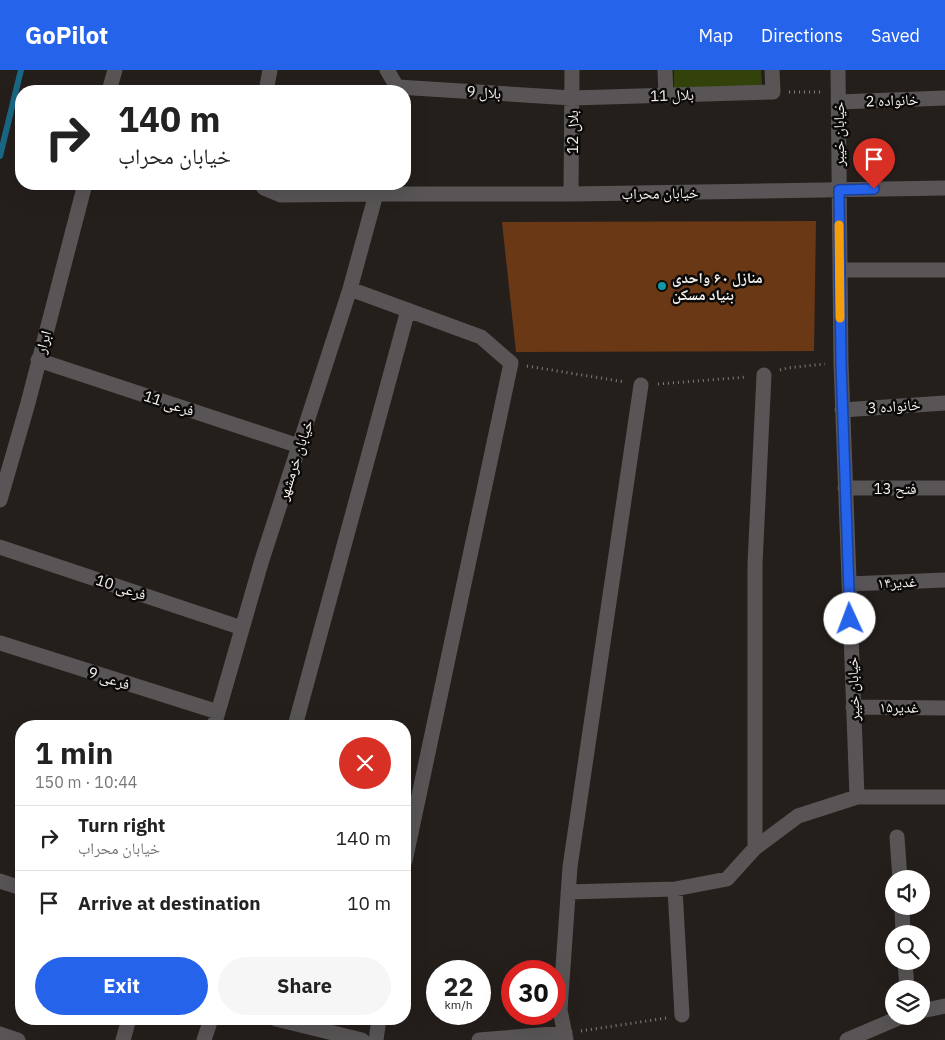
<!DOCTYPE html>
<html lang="en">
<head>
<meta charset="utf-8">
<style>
	:root { --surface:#fff; --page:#f6f6f6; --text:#222; --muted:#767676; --line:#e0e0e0; --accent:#2563eb }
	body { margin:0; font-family:"IBM Plex Sans","Noto Naskh Arabic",sans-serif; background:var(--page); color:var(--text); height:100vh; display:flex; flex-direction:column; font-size:19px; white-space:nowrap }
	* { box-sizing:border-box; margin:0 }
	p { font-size:16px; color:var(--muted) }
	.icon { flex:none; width:28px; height:28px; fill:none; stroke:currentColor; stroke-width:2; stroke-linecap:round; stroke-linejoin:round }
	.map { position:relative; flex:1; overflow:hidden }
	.side { position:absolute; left:15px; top:650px; width:396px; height:305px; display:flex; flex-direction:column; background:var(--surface); border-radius:20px; box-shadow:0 5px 20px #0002 }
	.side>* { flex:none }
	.guide { position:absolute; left:15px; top:15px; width:396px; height:105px; border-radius:20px; box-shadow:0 5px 20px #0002; background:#fff; color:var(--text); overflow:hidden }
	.buttons { position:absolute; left:885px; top:800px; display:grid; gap:10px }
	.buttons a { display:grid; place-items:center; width:45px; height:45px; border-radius:50%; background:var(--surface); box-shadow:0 5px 20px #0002; font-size:25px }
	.speed { position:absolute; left:426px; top:890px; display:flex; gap:10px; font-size:25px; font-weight:700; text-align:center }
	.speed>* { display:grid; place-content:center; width:65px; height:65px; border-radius:50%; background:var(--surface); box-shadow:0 5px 20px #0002; line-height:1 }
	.speed small { font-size:12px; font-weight:400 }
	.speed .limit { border:8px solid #d22; background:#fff; color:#111 }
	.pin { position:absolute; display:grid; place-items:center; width:42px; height:42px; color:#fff; margin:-51px -21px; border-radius:50% 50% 50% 0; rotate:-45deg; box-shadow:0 0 5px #0007 }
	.pin .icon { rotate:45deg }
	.me { position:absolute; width:55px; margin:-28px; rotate:358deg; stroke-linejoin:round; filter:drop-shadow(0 0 4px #0008) }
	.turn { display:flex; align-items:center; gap:18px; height:105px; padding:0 20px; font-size:22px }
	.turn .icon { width:65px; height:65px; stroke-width:2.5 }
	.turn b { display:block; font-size:35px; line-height:42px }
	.round { display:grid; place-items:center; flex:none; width:52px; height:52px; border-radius:26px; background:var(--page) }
	.summary { display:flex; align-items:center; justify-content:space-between; height:85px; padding:0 20px }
	h1 { font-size:30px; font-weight:700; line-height:38px }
	.action { display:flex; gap:10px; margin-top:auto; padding:10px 20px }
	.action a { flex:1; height:58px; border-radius:30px; background:var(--accent); color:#fff; font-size:20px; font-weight:700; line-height:58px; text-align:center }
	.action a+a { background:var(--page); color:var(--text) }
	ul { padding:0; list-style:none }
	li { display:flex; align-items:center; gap:15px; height:65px; padding:0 20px; border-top:1px solid var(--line) }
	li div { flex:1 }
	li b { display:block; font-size:19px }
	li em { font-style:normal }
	header { display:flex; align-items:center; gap:30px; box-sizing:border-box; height:70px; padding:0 25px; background:var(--accent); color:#fff }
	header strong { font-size:24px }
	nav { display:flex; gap:28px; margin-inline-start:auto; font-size:18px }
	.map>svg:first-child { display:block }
</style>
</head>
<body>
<header>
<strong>GoPilot</strong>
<nav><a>Map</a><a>Directions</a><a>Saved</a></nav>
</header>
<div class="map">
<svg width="945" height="970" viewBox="0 0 945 970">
	<rect width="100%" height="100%" fill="#251f1c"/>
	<!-- green -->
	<path fill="#32420a" d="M674 0H761L762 18H674Z"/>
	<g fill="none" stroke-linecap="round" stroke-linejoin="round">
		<!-- stream -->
		<path stroke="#196886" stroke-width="6" d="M0 86 21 0"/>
	</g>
	<!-- building -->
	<path fill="#6b3815" d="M816 151 814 281 516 282 502 152Z"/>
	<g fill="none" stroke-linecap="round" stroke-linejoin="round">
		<!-- path -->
		<path stroke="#817c79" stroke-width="3" stroke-dasharray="1 4" stroke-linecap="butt" d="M789 22H822
			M527 296 625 312
			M780 300 787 298 825 294
			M658 314 747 307
			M581 961 666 948"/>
		<!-- minor -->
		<path stroke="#595556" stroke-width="15" d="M387 0 397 17 572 28 773 22 772 0
			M665 0 666 26
			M838 0 841 293 857 727
			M109 21 115 0
			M266 21 270 0
			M838 32 945 28
			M261 114 264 118 281 125 376 124H571L945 118
			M571 124 572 0
			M840 200H945
			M350 219 481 267 511 293 405 791
			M38 290 299 376
			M842 340 945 333
			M845 418H945
			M0 430 28 333 85 114
			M0 477 242 558
			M849 514 945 510
			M0 573 218 642
			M853 637 945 638
			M214 656 261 493 350 219 376 124
			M295 656 408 240
			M897 767 900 809
			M755 778V494L764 305
			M0 811 21 818
			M675 819 682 945
			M568 822 675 819 727 809 755 778 798 746 857 727H945
			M902 836 903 864
			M905 891 907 919
			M921 941 945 936
			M276 949 362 970
			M0 964 18 970
			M123 970 129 949
			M204 970 211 949
			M376 970 379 949
			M479 970 565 963
			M566 970 560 940 570 797 641 315
			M847 970 903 946"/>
	</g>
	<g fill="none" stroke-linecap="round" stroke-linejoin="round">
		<defs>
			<path id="route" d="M850 549 841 293 839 120 874 119"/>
		</defs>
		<!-- route casing -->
		<use href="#route" stroke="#184099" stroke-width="12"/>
		<!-- route -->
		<use href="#route" stroke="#2563eb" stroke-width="9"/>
		<!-- slow -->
		<path stroke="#f59e0b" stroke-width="9" d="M839 155 840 248"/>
	</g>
	<!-- markers -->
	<circle fill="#0f9aa8" stroke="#0c0a08" stroke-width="2" cx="662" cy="216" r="5"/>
	<g text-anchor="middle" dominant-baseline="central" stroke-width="5" stroke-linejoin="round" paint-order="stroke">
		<!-- street labels -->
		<g font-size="15" fill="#f4f0ee" stroke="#0c0a08">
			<text transform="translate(484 22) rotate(4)">بلال 9</text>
			<text transform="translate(672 25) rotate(-2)">بلال 11</text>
			<text transform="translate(892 30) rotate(-2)">خانواده 2</text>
			<text transform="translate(572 62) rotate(-90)">بلال 12</text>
			<text transform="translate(838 64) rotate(-90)">خیابان خیبر</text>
			<text transform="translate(660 123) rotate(-1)">خیابان محراب</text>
			<text transform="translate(43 272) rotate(-75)">ابرار</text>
			<text transform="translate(169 333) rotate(18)">فرعی 11</text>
			<text transform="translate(894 336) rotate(-4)">خانواده 3</text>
			<text transform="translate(295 390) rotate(-72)">خیابان خرمشهر</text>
			<text x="895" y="418">فتح 13</text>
			<text transform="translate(897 512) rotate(-2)">غدیر۱۴</text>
			<text transform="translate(121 517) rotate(18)">فرعی 10</text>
			<text transform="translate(109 608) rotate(18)">فرعی 9</text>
			<text transform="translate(853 619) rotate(-92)">خیابان خیبر</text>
			<text transform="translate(899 637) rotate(1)">غدیر۱۵</text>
		</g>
		<!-- poi labels -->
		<g font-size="15" font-weight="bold" fill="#f4f0ee" stroke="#0c0a08" text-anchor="start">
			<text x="672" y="207">منازل ۶۰ واحدی<tspan x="672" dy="17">بنیاد مسکن</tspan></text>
		</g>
	</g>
</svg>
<div class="buttons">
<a><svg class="icon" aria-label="sound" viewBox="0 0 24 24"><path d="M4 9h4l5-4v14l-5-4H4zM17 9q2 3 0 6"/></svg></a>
<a><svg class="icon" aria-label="search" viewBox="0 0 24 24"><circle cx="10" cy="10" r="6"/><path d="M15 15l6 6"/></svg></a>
<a><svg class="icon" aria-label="layers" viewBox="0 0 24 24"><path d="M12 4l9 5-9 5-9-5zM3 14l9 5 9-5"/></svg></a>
</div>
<div class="speed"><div>22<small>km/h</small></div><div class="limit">30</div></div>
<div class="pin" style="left:874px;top:119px;background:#d93025"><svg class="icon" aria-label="arrive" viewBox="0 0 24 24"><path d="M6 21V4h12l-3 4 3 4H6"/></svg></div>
<svg class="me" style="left:850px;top:549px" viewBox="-20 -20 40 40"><circle r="19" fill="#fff"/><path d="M0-13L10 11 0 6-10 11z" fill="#2563eb"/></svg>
<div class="guide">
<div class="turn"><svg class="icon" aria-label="right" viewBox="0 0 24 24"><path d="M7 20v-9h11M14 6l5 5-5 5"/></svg><div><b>140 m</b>خیابان محراب</div></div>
</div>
<section class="side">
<div class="summary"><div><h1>1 min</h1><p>150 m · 10:44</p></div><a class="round" style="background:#d93025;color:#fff"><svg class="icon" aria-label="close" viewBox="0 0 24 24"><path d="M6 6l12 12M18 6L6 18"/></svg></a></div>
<ul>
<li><svg class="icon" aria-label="right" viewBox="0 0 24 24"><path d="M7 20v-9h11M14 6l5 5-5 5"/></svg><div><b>Turn right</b><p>خیابان محراب</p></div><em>140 m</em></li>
<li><svg class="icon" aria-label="arrive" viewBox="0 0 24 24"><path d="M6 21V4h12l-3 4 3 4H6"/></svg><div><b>Arrive at destination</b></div><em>10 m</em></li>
</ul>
<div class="action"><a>Exit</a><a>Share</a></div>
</section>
</div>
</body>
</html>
